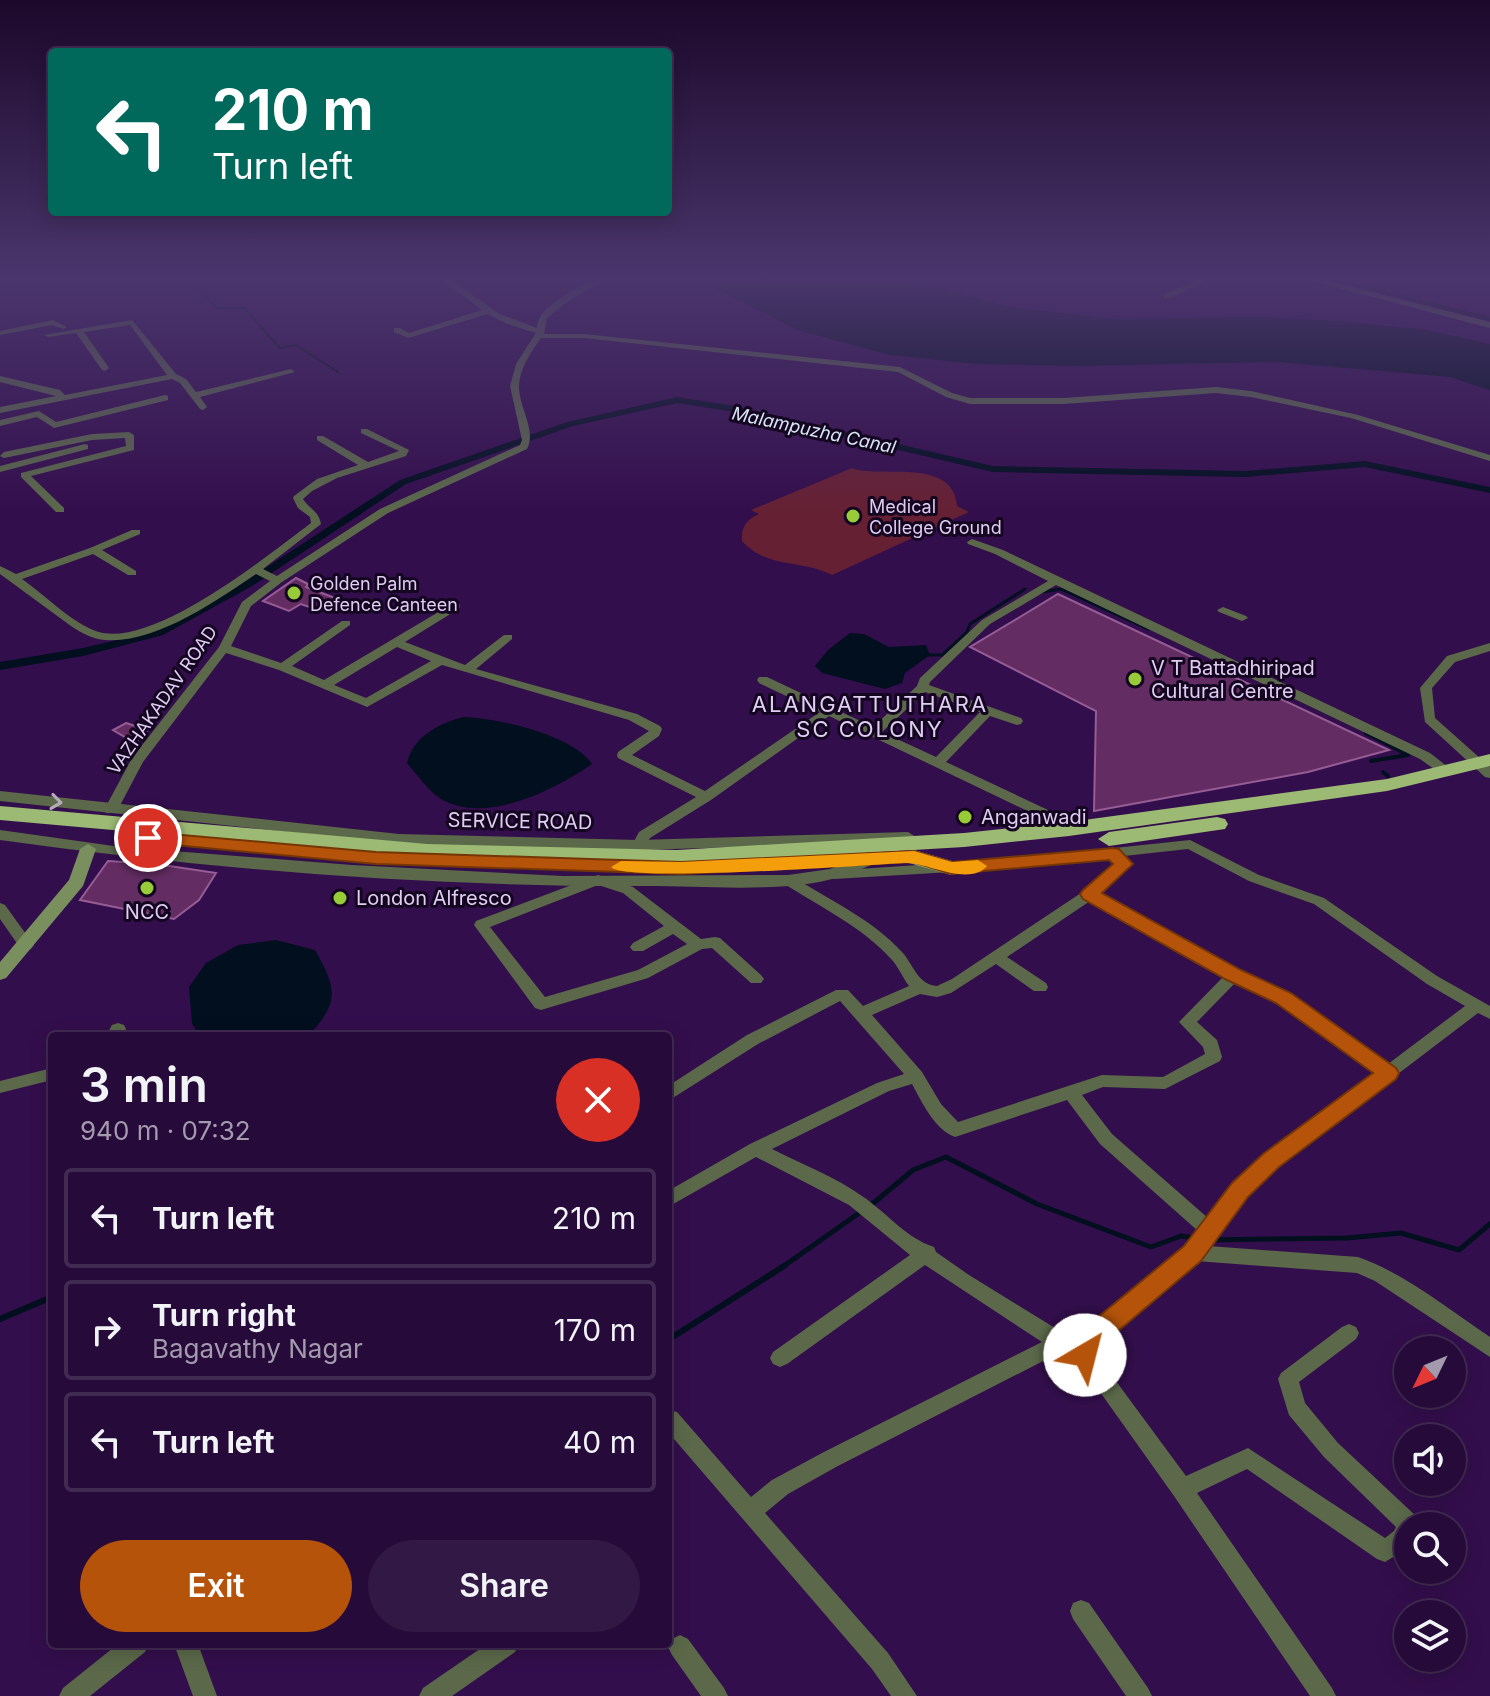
<!DOCTYPE html>
<html lang="en">
<head>
<meta charset="utf-8">
<style>
	:root { --surface:#260a39; --page:#321844; --text:#f1f3f6; --muted:#a49aae; --line:#422b53; --accent:#b45309 }
	body { margin:0; font-family:Inter,sans-serif; background:var(--page); color:var(--text); height:100vh; display:flex; flex-direction:column; font-size:30px; white-space:nowrap }
	* { box-sizing:border-box; margin:0 }
	p { font-size:26px; color:var(--muted) }
	.icon { flex:none; width:44px; height:44px; fill:none; stroke:currentColor; stroke-width:2; stroke-linecap:round; stroke-linejoin:round }
	.map { position:relative; flex:1; overflow:hidden }
	.drawer { position:absolute; left:48px; top:1032px; width:624px; height:616px; display:flex; flex-direction:column; background:var(--surface); border-radius:8px; box-shadow:0 4px 20px #0003,0 0 0 2px var(--line) }
	.drawer>* { flex:none }
	.banner { position:absolute; left:48px; top:48px; width:624px; height:168px; border-radius:8px; box-shadow:0 4px 20px #0003,0 0 0 2px var(--line); background:#00695c; color:#fff; overflow:hidden }
	.needle { width:52px; rotate:227deg }
	.buttons { position:absolute; left:1394px; top:1336px; display:grid; gap:16px }
	.buttons a { display:grid; place-items:center; width:72px; height:72px; border-radius:50%; background:var(--surface); box-shadow:0 4px 20px #0003,0 0 0 2px var(--line); font-size:40px }
	.pin { position:absolute; display:grid; place-items:center; width:68px; height:68px; color:#fff; margin:-34px; border:4px solid #fff; border-radius:50%; box-shadow:0 2px 8px #0007 }
	.me { position:absolute; width:88px; margin:-44px; rotate:37deg; stroke-linejoin:round; filter:drop-shadow(0 0 6px #0008) }
	.turn { display:flex; align-items:center; gap:28px; height:168px; padding:0 32px; font-size:36px }
	.turn .icon { width:104px; height:104px; stroke-width:2.5 }
	.turn b { display:block; font-size:56px; line-height:68px }
	.round { display:grid; place-items:center; flex:none; width:84px; height:84px; border-radius:42px; background:var(--page) }
	.overview { display:flex; align-items:center; justify-content:space-between; height:136px; padding:0 32px }
	h1 { font-size:48px; font-weight:600; line-height:60px }
	.button { display:flex; gap:16px; margin-top:auto; padding:16px 32px }
	.button a { flex:1; height:92px; border-radius:48px; background:var(--accent); color:#fff; font-size:32px; font-weight:600; line-height:92px; text-align:center }
	.button a+a { background:var(--page); color:var(--text) }
	ul { padding:0; list-style:none }
	li { display:flex; align-items:center; gap:24px; height:100px; margin:0 16px 12px; padding:0 16px; border:4px solid var(--line); border-radius:8px }
	li div { flex:1 }
	li b { display:block; font-size:30px }
	li em { font-style:normal }
	.map>svg:first-child { display:block }
</style>
</head>
<body>
<div class="map">
<svg width="1490" height="1696" viewBox="0 0 1490 1696">
	<rect width="100%" height="100%" fill="#330e4c"/>
	<!-- green -->
	<path fill="#662033" d="M852 468C877 479 954 456 957 506L969 512 832 575C802 559 767 569 742 541 741 527 746 520 759 514L751 510Z"/>
	<!-- water -->
	<path fill="#010f1f" d="M696 276H895L1011 307 1112 319 1261 317 1340 321 1427 330 1490 344V390L1450 377 1278 362 1078 366 977 364 889 355 801 331 704 283Z
		M850 633 864 634 889 647 926 645 930 655 905 673 902 683 885 689 822 673 815 666 828 650Z
		M463 717C498 718 573 735 592 764 554 790 486 825 441 799 428 791 417 774 407 763 413 737 438 724 463 717Z
		M276 940 315 950C337 989 340 1002 308 1036H201L192 1024 189 987 206 963 238 945Z"/>
	<g fill="none" stroke-linecap="round" stroke-linejoin="round">
		<!-- stream-far4 -->
		<path stroke="#010f1f" stroke-width="2" d="M195 287 217 308H244L280 348 296 345 338 372"/>
		<!-- stream-far3 -->
		<path stroke="#010f1f" stroke-width="3" d="M1042 592 1061 589 1148 629
			M927 655H942L967 632 970 624 1025 589"/>
		<!-- stream-far2 -->
		<path stroke="#010f1f" stroke-width="4" d="M1366 733 1408 755 1371 761
			M1383 772 1388 776"/>
		<!-- stream-far1 -->
		<path stroke="#010f1f" stroke-width="5" d="M870 1206 913 1170 946 1157 1037 1204 1151 1247 1181 1236 1196 1238
			M1209 1240 1347 1238 1401 1233 1459 1250 1490 1224
			M781 1268 862 1211"/>
		<!-- stream -->
		<path stroke="#010f1f" stroke-width="6" d="M0 1319 52 1297
			M668 1340 784 1266"/>
		<!-- canal -->
		<path fill="#010f1f" fill-rule="evenodd" d="M1313 276H1327L1490 317V321Z
			M677 397 735 406 993 466 1245 471 1365 461 1490 487V493L1365 467 1245 477 993 472 735 412 677 403 573 426 406 484 252 586 163 635 83 656 0 670V662L83 648 155 631 244 582 400 480 567 422Z"/>
	</g>
	<!-- building -->
	<path fill="#632d63" stroke="#965c95" stroke-width="2" d="M296 578 308 584 306 587 335 598 323 606 312 608 301 604 289 611 263 601Z
		M1058 594 1389 750 1308 772 1094 811 1096 711 970 647Z
		M126 723 148 730 135 743 113 730Z
		M108 861 156 864 216 873 199 900 174 919 80 900Z"/>
	<g fill="none" stroke-linecap="round" stroke-linejoin="round">
		<!-- minor -->
		<path fill="#5b694a" fill-rule="evenodd" d="M437 276H445L500 314 537 328C537 325 539 318 541 315 551 301 595 276 611 276L567 302 547 318 544 334H584L900 367 952 393 970 398H1064L1216 387 1251 391 1358 415 1490 455V461L1351 418 1251 397 1216 393 1064 404H970L946 397 898 372 584 338H541C531 352 520 368 519 385 518 406 537 430 527 449L388 513 282 582 251 606 231 646 281 663 342 621H350V625L292 666 324 680 452 604H460V608L405 642 465 665 504 635H512V639L476 669 637 714 660 726 662 729 659 736 632 755 705 791 820 712 759 683 757 680 759 677H767L873 727 917 686 920 678 982 620 1048 581 995 554 968 544 967 542 972 539 1003 550 1430 753 1453 771 1451 774H1441L1420 759 1056 585 990 624 930 682 929 685 1021 718 1023 721 1021 724 1017 725 990 716 946 762 1046 809 1074 826 1076 829 1069 833 1036 815 829 716 711 800 650 838 644 848 639 849 632 845 639 832 696 797 618 758 617 755 618 752 649 731 629 720 442 665 367 707 279 670 226 653 143 762 116 813H106L104 810 132 758 219 647 242 602 270 581 256 574C216 601 155 644 105 640 93 639 81 633 71 626L0 574V566L16 574 90 548 132 530H140V534L102 550 136 571V575H128L93 554 22 579C45 595 77 628 103 633 160 643 267 556 311 523L310 517 298 508 293 498 294 496 317 479 358 465 317 440V436H323L368 462 399 451 361 433V429H367L409 450 406 456 337 478 312 491 303 499C309 509 319 511 321 524L263 569 277 576 380 509 520 445 522 440 510 386 516 364 536 333 507 324 488 314 408 338 394 332V328H400L409 333 482 310ZM397 647 431 661 366 698 334 685ZM925 692 980 712 936 757 882 732Z
			M1175 276H1187L1198 280 1208 276H1218L1170 298H1164V294L1192 283Z
			M53 320 67 327 63 329 52 325 0 335V331Z
			M132 320 176 374 186 379 196 392 291 369 295 372 200 397 207 407 203 410 200 409 180 383 172 379 0 413V407L56 396 0 382V376L60 390 65 395 167 375 130 325 84 332 109 368 105 371 102 370 76 333 48 337 44 335Z
			M165 395 168 396V400L54 428 37 417 0 426V420L39 411 56 422Z
			M129 432 134 435V450L31 476 64 508V512H56L21 477V473L126 446 125 438 92 440 4 458 0 456 4 452 92 434Z
			M85 444 88 445V449L0 472V466Z
			M1223 607 1246 616 1248 618 1242 621 1219 612 1217 610Z
			M1490 643V651L1455 662 1432 688 1435 718 1490 767V778L1485 777 1425 722 1420 688 1447 656Z
			M1190 840 1259 875 1324 898 1437 976 1490 1006V1019L1478 1013 1277 1166 1246 1195 1208 1246 1358 1257C1406 1274 1448 1309 1490 1337V1357L1375 1281 1357 1273 1196 1261 1102 1341 1096 1354 1186 1476 1248 1448 1385 1538 1394 1531 1396 1527 1324 1457 1289 1415 1278 1379 1281 1373 1342 1327 1349 1324 1356 1327 1359 1333 1356 1339 1299 1382 1305 1403 1338 1443 1416 1516 1418 1526H1408V1548L1385 1562 1377 1559 1247 1469 1197 1493 1332 1688 1336 1696H1310L1174 1496 1078 1361 1068 1357 1049 1358 836 1467 788 1494 765 1513 888 1653 917 1696H891L872 1669 668 1432V1410L677 1412 751 1497 772 1480 822 1453 1042 1342 925 1265 787 1364 780 1367 773 1364 770 1358 773 1352 910 1255 849 1205 756 1157 668 1207V1191L750 1144 877 1083 904 1074 840 1001 758 1044 668 1101V1086L747 1035 836 990H848L863 1006 909 986C903 978 899 968 892 960 863 927 820 907 783 883L781 880 783 877H793C830 900 873 920 902 952 913 964 918 985 937 986L952 979 1084 891 1116 864 1109 857 1020 868 834 879 829 877 827 874 829 871 1020 858ZM1188 849 1249 881 1314 904 1427 984 1465 1006 1388 1064 1289 994 1239 971 1099 893 1129 867 1131 864 1124 856ZM1090 901 1224 976 1179 1022 1203 1047 1205 1054 1163 1077 1102 1075 958 1122 941 1104 922 1072 872 1015 920 994 937 997 951 993 996 964 1034 991H1046L1048 987 1046 983 1007 957ZM1236 982 1277 1002 1376 1073 1265 1156 1234 1185 1208 1218 1112 1134 1082 1095 1103 1087 1165 1089 1220 1061 1222 1057 1217 1040 1197 1022ZM912 1084C922 1102 934 1129 955 1137L1067 1100 1100 1144 1198 1231 1185 1247 1088 1329 1081 1344 969 1275 936 1252 934 1247C906 1238 886 1212 862 1196 836 1177 801 1164 772 1149L889 1091Z
			M598 875 633 887 701 939 715 937 720 938 761 975 764 979 761 983H751L712 948 702 949 648 978 541 1010 535 1008 474 925 476 921ZM598 885 623 893 664 926 633 943 630 947 633 951H643L673 934 687 944 638 970 545 997 490 927Z
			M0 903 5 905 31 941 34 945 31 949H21L0 919Z
			M118 1023 124 1025 126 1029 122 1036H106L112 1025Z
			M52 1068V1080L0 1093V1081Z
			M1081 1600 1089 1603 1148 1688 1152 1696H1126L1073 1619 1070 1611 1073 1603Z
			M680 1635 688 1639 724 1688 728 1696H701L672 1655 668 1647 672 1639Z
			M118 1644H149L145 1652 90 1696H59L63 1688Z
			M174 1644H198L217 1696H193Z
			M487 1644H519L515 1652 452 1696H419L423 1688Z"/>
		<!-- tertiary -->
		<path fill="#5b694a" fill-rule="evenodd" d="M1293 276H1309L1490 322V328Z
			M0 791 399 834 639 840 908 832 916 837 908 842 639 850 399 844 0 801Z
			M0 830 121 847 352 865 563 876 788 875 830 869 870 854 878 859 876 863C863 868 850 875 836 878 784 893 703 886 648 886 432 887 214 870 0 840Z"/>
		<!-- secondary -->
		<path fill="#7a8f5e" fill-rule="evenodd" d="M88 844 96 849 83 886 6 978 0 980V962L69 880 80 849Z"/>
		<!-- trunk -->
		<path fill="#9cba74" fill-rule="evenodd" d="M1490 754V766L1387 791 1069 836 964 847 677 864 427 858 0 820V806L427 844 677 850 964 833 1069 822 1387 779Z
			M1217 817 1225 819 1228 824 1225 829 1109 846 1098 839 1109 832Z
			M914 850 959 863 962 868 959 873 951 875 906 862 903 857 906 852Z"/>
	</g>
	<!-- one-way arrows -->
	<defs><path id="oneway-chevron" d="M-2-3.5L2.5 0L-2 3.5" fill="none" stroke-width="1.6" stroke-linecap="round" stroke-linejoin="round" transform="scale(2)"/></defs>
	<use stroke="#b1aab7" href="#oneway-chevron" transform="translate(56 802) rotate(8)"/>
	<!-- sky -->
	<linearGradient id="sky" x2="0" y2="1"><stop stop-color="#1c082a"/><stop offset="0.54" stop-color="#4a366c"/><stop offset="1" stop-color="#4a366c" stop-opacity="0"/></linearGradient>
	<rect width="1490" height="514" fill="url(#sky)"/>
	<!-- route -->
	<path fill="#b45309" stroke="#753606" stroke-width="2" d="M148 832 376 852 681 862 914 851 952 862 1113 848 1119 849 1133 864 1102 893 1241 970 1291 993 1396 1068 1399 1073 1396 1079 1279 1167 1248 1197 1201 1261 1104 1343 1094 1363 1085 1367 1076 1363 1072 1355 1086 1327 1184 1246 1232 1183 1263 1154 1373 1073 1276 1003 1227 980 1083 899 1080 894 1083 890 1113 864 1109 860 951 874 913 862 681 874 376 864 142 842 139 838Z"/>
	<!-- slow -->
	<path fill="#f59e0b" d="M914 851 952 862 978 860 987 866C969 887 927 862 905 863 867 865 625 883 611 867L621 861 681 862Z"/>
	<!-- markers -->
	<g fill="#97cc38" stroke="#140620" stroke-width="3">
		<circle cx="853" cy="516" r="8"/>
		<circle cx="294" cy="593" r="8"/>
		<circle cx="1135" cy="679" r="8"/>
		<circle cx="965" cy="817" r="8"/>
		<circle cx="147" cy="888" r="8"/>
		<circle cx="340" cy="898" r="8"/>
	</g>
	<g text-anchor="middle" dominant-baseline="central" stroke-width="6" stroke-linejoin="round" paint-order="stroke">
		<!-- far-water labels -->
		<g font-size="18" font-style="italic" fill="#d7e6f6" stroke="#140620">
			<text transform="translate(814 430) rotate(12)">Malampuzha Canal</text>
		</g>
		<!-- far-poi labels -->
		<g font-size="18" fill="#dfcdf2" stroke="#140620" text-anchor="start">
			<text x="869" y="506">Medical<tspan x="869" dy="21">College Ground</tspan></text>
			<text x="310" y="583">Golden Palm<tspan x="310" dy="21">Defence Canteen</tspan></text>
		</g>
		<!-- far-street labels -->
		<g font-size="18" fill="#dfcdf2" stroke="#140620">
			<text transform="translate(162 700) rotate(-55)">VAZHAKADAV ROAD</text>
		</g>
		<!-- poi labels -->
		<g font-size="20" fill="#dfcdf2" stroke="#140620" text-anchor="start">
			<text x="1151" y="668">V T Battadhiripad<tspan x="1151" dy="23">Cultural Centre</tspan></text>
			<text x="981" y="817">Anganwadi</text>
			<text x="356" y="898">London Alfresco</text>
			<text x="147" y="912" text-anchor="middle">NCC</text>
		</g>
		<!-- street labels -->
		<g font-size="20" fill="#dfcdf2" stroke="#140620">
			<text transform="translate(520 821) rotate(1)">SERVICE ROAD</text>
		</g>
		<!-- neighbourhood labels -->
		<g font-size="22" letter-spacing="2" fill="#dfcdf2" stroke="#140620">
			<text x="870" y="704">ALANGATTUTHARA<tspan x="870" dy="25">SC COLONY</tspan></text>
		</g>
	</g>
</svg>
<div class="buttons">
<a><svg class="needle" viewBox="-14 -14 28 28"><path d="M0-13l5 13h-10z" fill="#e53935"/><path d="M0 13l5-13h-10z" fill="#a49aae"/></svg></a>
<a><svg class="icon" aria-label="sound" viewBox="0 0 24 24"><path d="M4 9h4l5-4v14l-5-4H4zM17 9q2 3 0 6"/></svg></a>
<a><svg class="icon" aria-label="search" viewBox="0 0 24 24"><circle cx="10" cy="10" r="6"/><path d="M15 15l6 6"/></svg></a>
<a><svg class="icon" aria-label="layers" viewBox="0 0 24 24"><path d="M12 4l9 5-9 5-9-5zM3 14l9 5 9-5"/></svg></a>
</div>
<div class="pin" style="left:148px;top:838px;background:#d93025"><svg class="icon" aria-label="arrive" viewBox="0 0 24 24"><path d="M6 21V4h12l-3 4 3 4H6"/></svg></div>
<svg class="me" style="left:1085px;top:1355px" viewBox="-20 -20 40 40"><circle r="19" fill="#fff"/><path d="M0-13L10 11 0 6-10 11z" fill="#b45309"/></svg>
<div class="banner">
<div class="turn"><svg class="icon" aria-label="left" viewBox="0 0 24 24"><path d="M17 20v-9H6M10 6l-5 5 5 5"/></svg><div><b>210 m</b>Turn left</div></div>
</div>
<section class="drawer">
<div class="overview"><div><h1>3 min</h1><p>940 m · 07:32</p></div><a class="round" style="background:#d93025;color:#fff"><svg class="icon" aria-label="close" viewBox="0 0 24 24"><path d="M6 6l12 12M18 6L6 18"/></svg></a></div>
<ul>
<li><svg class="icon" aria-label="left" viewBox="0 0 24 24"><path d="M17 20v-9H6M10 6l-5 5 5 5"/></svg><div><b>Turn left</b></div><em>210 m</em></li>
<li><svg class="icon" aria-label="right" viewBox="0 0 24 24"><path d="M7 20v-9h11M14 6l5 5-5 5"/></svg><div><b>Turn right</b><p>Bagavathy Nagar</p></div><em>170 m</em></li>
<li><svg class="icon" aria-label="left" viewBox="0 0 24 24"><path d="M17 20v-9H6M10 6l-5 5 5 5"/></svg><div><b>Turn left</b></div><em>40 m</em></li>
</ul>
<div class="button"><a>Exit</a><a>Share</a></div>
</section>
</div>
</body>
</html>
